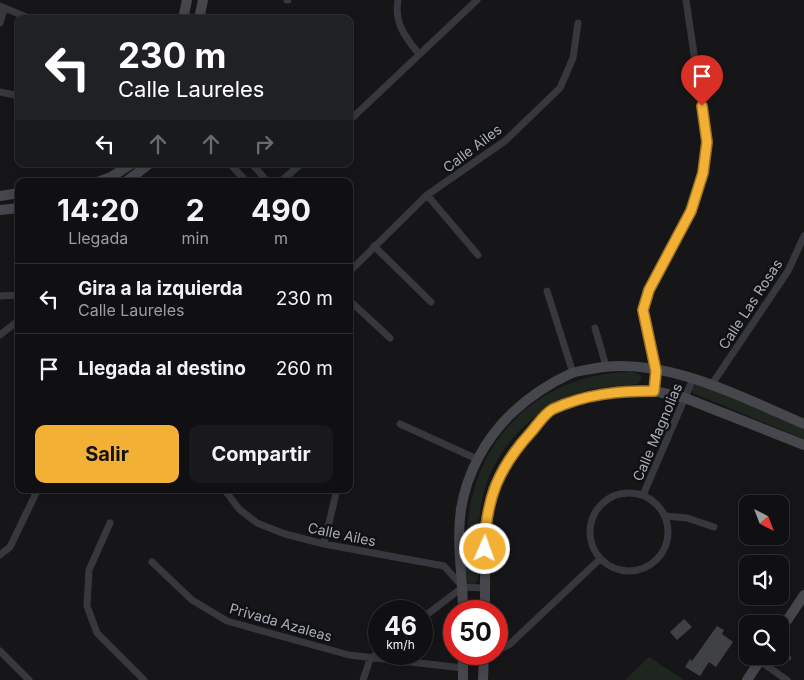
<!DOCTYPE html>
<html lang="es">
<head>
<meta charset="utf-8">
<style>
	:root { --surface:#101012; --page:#19191b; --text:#f1f3f6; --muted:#9c9d9f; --line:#303032; --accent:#f2b134 }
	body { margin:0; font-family:Inter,sans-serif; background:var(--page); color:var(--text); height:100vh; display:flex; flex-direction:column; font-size:19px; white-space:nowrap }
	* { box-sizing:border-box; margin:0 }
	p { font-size:16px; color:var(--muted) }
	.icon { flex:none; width:28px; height:28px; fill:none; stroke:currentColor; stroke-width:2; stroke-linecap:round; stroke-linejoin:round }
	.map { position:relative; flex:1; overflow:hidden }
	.drawer { position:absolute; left:15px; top:178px; width:338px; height:315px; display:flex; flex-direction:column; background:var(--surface); border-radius:10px; box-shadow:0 2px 12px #0003,0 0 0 1px var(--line) }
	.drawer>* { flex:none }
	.banner { position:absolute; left:15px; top:15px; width:338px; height:152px; border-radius:10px; box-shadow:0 2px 12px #0003,0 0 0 1px var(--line); background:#202124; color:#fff; overflow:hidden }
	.needle { width:32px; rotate:138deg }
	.tools { position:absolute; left:739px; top:495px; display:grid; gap:10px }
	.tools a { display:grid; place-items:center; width:50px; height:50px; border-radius:10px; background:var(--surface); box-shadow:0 2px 12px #0003,0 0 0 1px var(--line); font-size:25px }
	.speed { position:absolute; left:368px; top:600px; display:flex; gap:10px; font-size:25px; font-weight:700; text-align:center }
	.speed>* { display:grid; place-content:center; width:65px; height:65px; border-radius:50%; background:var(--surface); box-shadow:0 2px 12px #0003,0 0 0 1px var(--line); line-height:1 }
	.speed small { font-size:12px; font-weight:400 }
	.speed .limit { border:8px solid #d22; background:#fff; color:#111 }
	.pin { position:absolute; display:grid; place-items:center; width:42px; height:42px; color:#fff; margin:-51px -21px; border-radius:50% 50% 50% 0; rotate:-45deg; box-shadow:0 0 5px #0007 }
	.pin .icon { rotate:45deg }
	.me { position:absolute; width:55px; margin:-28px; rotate:2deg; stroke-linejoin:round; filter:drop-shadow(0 0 4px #0008) }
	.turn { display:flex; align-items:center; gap:18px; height:105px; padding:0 20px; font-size:22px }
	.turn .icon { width:65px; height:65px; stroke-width:2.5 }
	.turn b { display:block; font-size:35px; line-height:42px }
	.lanes { display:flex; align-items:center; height:48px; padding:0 20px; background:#0003; justify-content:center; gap:25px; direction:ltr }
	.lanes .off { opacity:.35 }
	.eta { display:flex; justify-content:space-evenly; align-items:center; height:85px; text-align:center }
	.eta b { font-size:30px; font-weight:700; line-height:35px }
	.primary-button { display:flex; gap:10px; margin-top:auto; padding:10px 20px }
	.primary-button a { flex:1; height:58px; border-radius:10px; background:var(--accent); color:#111; font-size:20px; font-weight:700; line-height:58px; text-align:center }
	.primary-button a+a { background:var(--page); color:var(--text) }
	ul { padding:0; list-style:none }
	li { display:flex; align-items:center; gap:15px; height:70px; padding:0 20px; border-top:1px solid var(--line) }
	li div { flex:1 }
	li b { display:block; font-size:19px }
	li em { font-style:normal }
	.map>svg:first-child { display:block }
</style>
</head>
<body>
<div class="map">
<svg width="804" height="680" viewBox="0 0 804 680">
	<rect width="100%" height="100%" fill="#161618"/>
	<!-- green -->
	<path fill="#1e261f" d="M634 372 641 375V380L638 384C621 386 605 386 589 390 543 401 501 440 486 485 476 515 479 549 478 580L475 584 468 583C463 570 467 550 467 537 469 442 538 372 634 372Z
		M698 382 804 427V439L693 393 692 389Z
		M649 657 684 680H625Z"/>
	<!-- building -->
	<path fill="#404145" d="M684 619 692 627 677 640 670 632Z
		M717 626 724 630 722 634 733 642 716 667 709 662 700 676 685 667 690 659 692 661Z
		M780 643 788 649 783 656H791V660L772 663 771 656H780Z"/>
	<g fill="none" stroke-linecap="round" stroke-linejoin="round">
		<!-- street -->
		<path stroke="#37383d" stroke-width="7" d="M287 0H288
			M398 0C394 23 405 37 419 54
			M0 6 31 19
			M0 23 4 9
			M0 92 19 96
			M349 121 477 0
			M230 164 246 181
			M252 164 267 181
			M281 181 301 164
			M427 195 478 255
			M374 246 431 302
			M349 272 427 195 505 141 560 88 573 58 578 23
			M547 291 573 373
			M0 296 19 295
			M349 300 390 338
			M595 328 606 366
			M0 335 19 320
			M712 384 788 271 804 236
			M654 391 656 371 643 310 649 290 691 211 703 173 707 142 686 0
			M400 424 477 459
			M224 489 239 509 257 523 285 534 324 544 444 566 462 586
			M590 532a39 39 0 1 1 78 0a39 39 0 1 1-78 0Z
			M643 495 693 379
			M665 516 687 518 714 527
			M110 523 89 570 87 606 97 633 144 680
			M324 544 337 489
			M0 555 10 547 38 489
			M152 562 192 600 227 621 349 655 463 668
			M421 619 463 587 485 588
			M0 651 29 680
			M496 651 510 644 600 559
			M370 659 379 652
			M760 661 787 680
			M363 680 370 659"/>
		<!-- secondary -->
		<path stroke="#45474d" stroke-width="10" d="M183 19 187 0
			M199 19 203 0
			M100 181 111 177 131 164
			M127 181 149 164
			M0 196 19 193
			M0 210 19 208
			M463 611C463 577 456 543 461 509 467 472 486 438 512 413 529 397 550 383 572 373 578 371 585 370 591 369 661 354 741 397 804 424
			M485 611V529L493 489 515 450 551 410 587 397 620 391H654L685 398 804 445
			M780 631 804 595
			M463 654V680
			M483 680 484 654
			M747 680 763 656"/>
	</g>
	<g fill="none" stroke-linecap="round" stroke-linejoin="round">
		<defs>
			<path id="route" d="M485 549C485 499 499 467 532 431 538 424 545 413 553 409 586 394 618 391 654 391L656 371 643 310 649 290 691 211 703 173 707 142 702 106"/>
		</defs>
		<!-- route casing -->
		<use href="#route" stroke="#9d7322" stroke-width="12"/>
		<!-- route -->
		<use href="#route" stroke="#f2b134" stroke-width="9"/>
	</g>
	<g text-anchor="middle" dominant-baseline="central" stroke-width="5" stroke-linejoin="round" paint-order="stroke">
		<!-- street labels -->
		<g font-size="14" fill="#a8adb8" stroke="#111113">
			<text transform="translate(472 148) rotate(-37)">Calle Ailes</text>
			<text transform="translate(750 304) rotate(-57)">Calle Las Rosas</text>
			<text transform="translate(657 432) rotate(-67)">Calle Magnolias</text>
			<text transform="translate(342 534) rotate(12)">Calle Ailes</text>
			<text transform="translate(281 622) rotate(16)">Privada Azaleas</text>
		</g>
	</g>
</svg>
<div class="tools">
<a><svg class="needle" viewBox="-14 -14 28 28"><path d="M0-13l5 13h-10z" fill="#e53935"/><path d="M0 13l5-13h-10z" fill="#9c9d9f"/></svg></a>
<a><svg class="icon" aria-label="sound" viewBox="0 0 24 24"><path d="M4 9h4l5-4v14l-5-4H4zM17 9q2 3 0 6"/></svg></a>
<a><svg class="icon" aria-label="search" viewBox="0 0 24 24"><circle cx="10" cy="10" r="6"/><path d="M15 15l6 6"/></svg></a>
</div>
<div class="speed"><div>46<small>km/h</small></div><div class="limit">50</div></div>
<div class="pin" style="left:702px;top:106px;background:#d93025"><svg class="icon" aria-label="arrive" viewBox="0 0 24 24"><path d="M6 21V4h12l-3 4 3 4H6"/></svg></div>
<svg class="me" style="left:485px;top:549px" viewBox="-20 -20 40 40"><circle r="17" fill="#f2b134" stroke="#fff" stroke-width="3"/><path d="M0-11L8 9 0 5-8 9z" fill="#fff"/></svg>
<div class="banner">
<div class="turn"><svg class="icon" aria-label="left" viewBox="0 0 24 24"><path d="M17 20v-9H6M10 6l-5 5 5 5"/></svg><div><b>230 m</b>Calle Laureles</div></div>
<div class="lanes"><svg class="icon" aria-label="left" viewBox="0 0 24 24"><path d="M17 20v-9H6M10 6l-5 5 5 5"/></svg><svg class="icon off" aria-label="ahead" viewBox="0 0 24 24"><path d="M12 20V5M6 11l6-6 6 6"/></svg><svg class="icon off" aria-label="ahead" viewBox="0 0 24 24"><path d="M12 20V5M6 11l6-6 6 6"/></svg><svg class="icon off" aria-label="right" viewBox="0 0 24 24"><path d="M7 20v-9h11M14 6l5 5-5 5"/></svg></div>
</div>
<section class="drawer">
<div class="eta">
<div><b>14:20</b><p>Llegada</p></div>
<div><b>2</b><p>min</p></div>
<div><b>490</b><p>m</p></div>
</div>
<ul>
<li><svg class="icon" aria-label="left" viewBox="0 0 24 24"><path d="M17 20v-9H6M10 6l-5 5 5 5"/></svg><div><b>Gira a la izquierda</b><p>Calle Laureles</p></div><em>230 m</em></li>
<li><svg class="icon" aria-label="arrive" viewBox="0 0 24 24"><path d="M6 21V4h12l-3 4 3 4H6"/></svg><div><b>Llegada al destino</b></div><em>260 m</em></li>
</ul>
<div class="primary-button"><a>Salir</a><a>Compartir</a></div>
</section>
</div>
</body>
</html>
